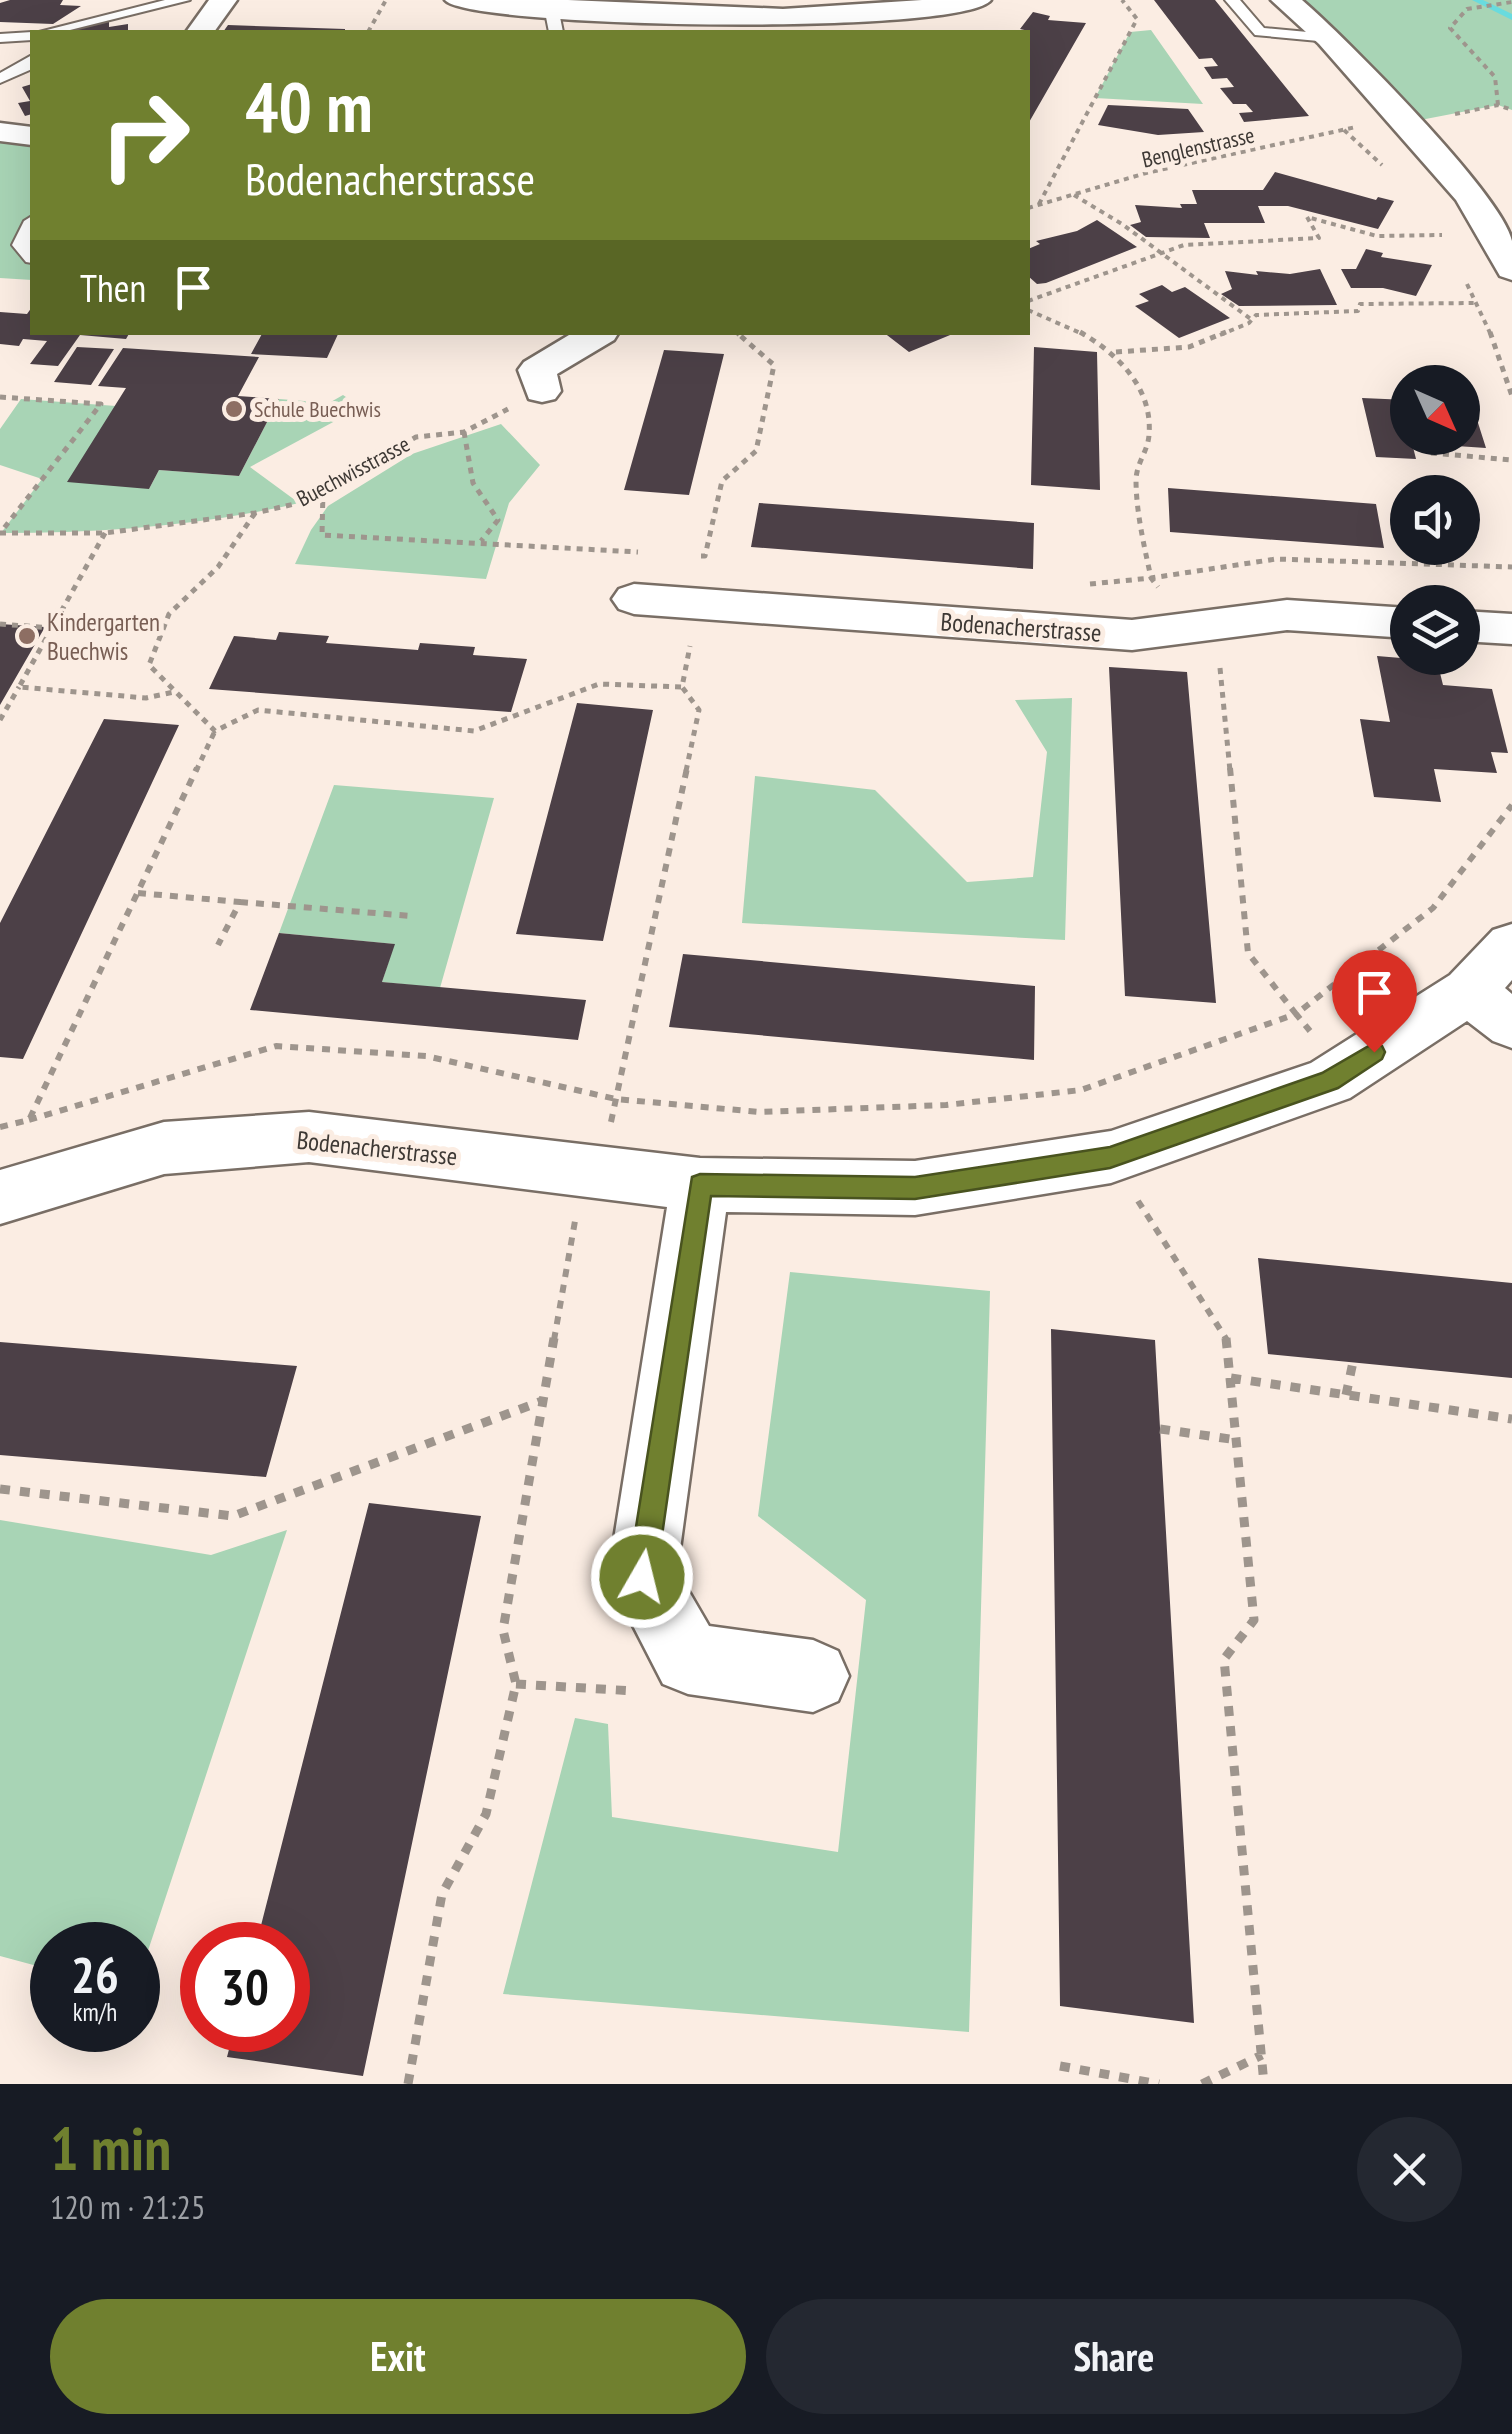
<!DOCTYPE html>
<html lang="en">
<head>
<meta charset="utf-8">
<style>
	:root { --surface:#171b24; --page:#242831; --text:#f1f3f6; --muted:#9ea1a6; --accent:#70802f }
	body { margin:0; font-family:"PT Sans Narrow",sans-serif; background:var(--page); color:var(--text); height:100vh; display:flex; flex-direction:column; font-size:38px; white-space:nowrap }
	* { box-sizing:border-box; margin:0 }
	p { font-size:32px; color:var(--muted) }
	.icon { flex:none; width:55px; height:55px; fill:none; stroke:currentColor; stroke-width:2; stroke-linecap:round; stroke-linejoin:round }
	.map { position:relative; height:2084px; overflow:hidden }
	.details { display:flex; flex-direction:column; background:var(--surface); flex:1 }
	.details>* { flex:none }
	.hud { position:absolute; left:30px; top:30px; width:1000px; height:305px; border-radius:0px; box-shadow:0 10px 40px #0002; background:#70802f; color:#fff; overflow:hidden }
	.needle { width:65px; rotate:135deg }
	.tools { position:absolute; left:1390px; top:365px; display:grid; gap:20px }
	.tools a { display:grid; place-items:center; width:90px; height:90px; border-radius:50%; background:var(--surface); box-shadow:0 10px 40px #0002; font-size:50px }
	.speed { position:absolute; left:30px; top:1922px; display:flex; gap:20px; font-size:50px; font-weight:700; text-align:center }
	.speed>* { display:grid; place-content:center; width:130px; height:130px; border-radius:50%; background:var(--surface); box-shadow:0 10px 40px #0002; line-height:1 }
	.speed small { font-size:25px; font-weight:400 }
	.speed .limit { border:15px solid #d22; background:#fff; color:#111 }
	.pin { position:absolute; display:grid; place-items:center; width:85px; height:85px; color:#fff; margin:-102px -42px; border-radius:50% 50% 50% 0; rotate:-45deg; box-shadow:0 0 10px #0007 }
	.pin .icon { rotate:45deg }
	.me { position:absolute; width:110px; margin:-55px; rotate:8deg; stroke-linejoin:round; filter:drop-shadow(0 0 8px #0008) }
	.turn { display:flex; align-items:center; gap:35px; height:210px; padding:0 50px; font-size:45px }
	.turn .icon { width:130px; height:130px; stroke-width:2.5 }
	.turn b { display:block; font-size:70px; line-height:85px }
	.then { display:flex; align-items:center; height:95px; padding:0 50px; background:#0003; gap:20px; font-size:38px }
	.round { display:grid; place-items:center; flex:none; width:105px; height:105px; border-radius:52px; background:var(--page) }
	.summary { display:flex; align-items:center; justify-content:space-between; height:170px; padding:0 50px }
	h1 { font-size:60px; font-weight:600; line-height:75px; color:var(--accent) }
	.primary-button { display:flex; gap:20px; margin-top:auto; padding:20px 50px }
	.primary-button a { flex:1; height:115px; border-radius:60px; background:var(--accent); color:#fff; font-size:40px; font-weight:600; line-height:115px; text-align:center }
	.primary-button a+a { background:var(--page); color:var(--text) }
	.map>svg:first-child { display:block }
</style>
</head>
<body>
<div class="map">
<svg width="1512" height="2084" viewBox="0 0 1512 2084">
	<rect width="100%" height="100%" fill="#fbede3"/>
	<!-- green -->
	<path fill="#a8d4b5" d="M1290 0H1512V110L1498 105 1405 123Z
		M1151 30 1203 104 1095 98 1130 32Z
		M0 132 32 136V280L0 278Z
		M343 395 361 407 250 467 299 503C201 526 102 533 1 533L42 479 0 465V429L21 399 116 406 149 489 159 470 239 476 279 399 329 403Z
		M501 424 540 465 509 503 486 579 295 564 311 530 328 506 412 454Z
		M1072 698 1065 940 742 923 755 776 875 790 967 882 1033 877 1047 752 1015 700Z
		M334 785 494 798 440 988 382 982 394 944 279 933Z
		M790 1272 990 1291 969 2032 503 1994 575 1718 608 1724 612 1817 838 1852 866 1600 758 1516Z
		M0 1520 211 1555 287 1530 138 1981V1945H52V1970L0 1956Z"/>
	<g fill="none" stroke-linecap="round" stroke-linejoin="round">
		<!-- stream -->
		<path fill="#69dbde" fill-rule="evenodd" d="M1472 0H1483L1512 14V20Z"/>
	</g>
	<!-- building -->
	<path fill="#4c4047" d="M10 0H63L60 5 81 6 53 24 0 22V3Z
		M1154 0H1215L1309 116 1244 122 1239 113 1253 112 1246 104H1233L1220 88 1234 87 1227 78 1212 79 1204 67 1218 66 1212 58 1199 59Z
		M1033 12 1050 16 1048 20 1086 23 1028 124 1029 31 1020 29Z
		M109 20V27L128 24V32H62Z
		M228 25 345 29V32H223Z
		M32 84V114L25 116 18 103 30 101 22 87Z
		M1108 105 1188 109 1204 132 1158 135 1098 125Z
		M1275 172 1376 200 1378 197 1394 201 1378 229 1288 206H1258L1265 223H1204L1210 238 1146 237 1130 225 1141 222 1135 205 1182 208 1180 204H1197L1192 190H1263Z
		M1097 220 1137 247 1046 283 1037 284 1028 276V249L1040 244 1036 241 1077 231Z
		M1366 249 1383 253 1381 257 1432 265 1416 296 1383 288H1351L1341 269H1356Z
		M1320 269 1337 305 1239 306 1221 294 1232 289 1225 271 1258 275 1256 271 1290 274Z
		M1162 285 1172 292 1185 287 1230 318 1179 338 1135 306 1149 301 1139 294Z
		M32 307V332H130L126 339 80 335 58 366 30 364 47 341 23 339 19 346 0 344V312L27 314Z
		M263 332H339L327 358 251 354Z
		M883 332H955V333L909 352Z
		M77 347 114 349 91 385 54 382Z
		M1034 347 1097 352 1100 490 1031 485Z
		M123 348 259 357 238 396 279 399 239 476 159 470 149 489 67 482 126 388 98 386Z
		M664 350 724 354 689 495 624 490Z
		M1362 398 1408 400V438H1462V403L1472 404 1486 448 1412 443 1416 459 1376 457Z
		M1168 488 1376 504 1384 548 1170 532Z
		M759 503 1034 523 1033 569 751 547Z
		M0 624 45 627 0 705Z
		M279 632 329 636 326 643 418 650 420 643 475 647 473 655 527 659 511 712 209 689 234 636 276 640Z
		M1377 656 1437 661 1443 685 1492 689 1508 753 1491 752 1497 773 1434 769 1441 802 1374 797 1360 719 1390 722Z
		M1109 667 1187 672 1216 1003 1125 996Z
		M577 703 653 710 603 941 516 934Z
		M104 719 179 725 23 1059 0 1057V923Z
		M279 933 395 944 382 982 586 1000 578 1040 250 1010Z
		M683 954 1035 986 1034 1060 669 1027Z
		M1258 1258 1512 1283V1378L1268 1354Z
		M1051 1329 1155 1340 1194 2023 1060 2006Z
		M0 1342 297 1366 266 1477 0 1455Z
		M369 1503 481 1516 363 2076 227 2057 234 2030H288V1945H256Z"/>
	<g fill="none" stroke-linecap="round" stroke-linejoin="round">
		<defs>
			<path id="lane" d="M165 0H190L62 32H39Z
				M1225 0H1240L1264 28 1329 34 1336 38 1329 42 1255 35Z
				M551 3 558 7 563 32H549L544 7Z
				M32 32H35L32 40 0 42V34Z
				M32 55V69L0 83V73Z
				M32 216V263L26 262 12 245 24 221Z"/>
			<path id="street" d="M209 0H237L214 32H186Z
				M445 0H568L783 9 922 0H991C963 37 466 28 445 0Z
				M1271 0H1302C1343 35 1503 195 1512 241 1512 253 1512 268 1512 280L1500 276 1456 200 1319 44Z
				M0 123 32 127V145L0 141Z
				M574 332H619L614 340 557 374 561 391 555 399 542 402 529 399 518 370 524 362Z
				M634 584 1132 620 1287 600 1408 608V638L1287 630 1132 650 634 614 619 609 612 599 619 589Z
				M1462 611 1512 614V644L1462 641Z
				M1512 924V980L1505 988 1512 994V1048L1493 1041 1467 1021 1350 1098 1111 1183 915 1215 726 1212 677 1571 709 1626 813 1640 838 1651 849 1676 838 1701 813 1712 688 1694 663 1684 608 1577 667 1207 309 1162 164 1174 0 1224V1170L164 1122 309 1112 700 1158 915 1161 1111 1131 1311 1063 1450 975 1493 930Z"/>
		</defs>
		<!-- lane casing -->
		<use href="#lane" stroke="#796e65" stroke-width="4"/>
		<!-- street casing -->
		<use href="#street" stroke="#796e65" stroke-width="5"/>
		<!-- path-far3 -->
		<path stroke="#9e958d" stroke-width="4" stroke-dasharray="5 5" stroke-linecap="butt" d="M368 32 386 0
			M1498 105 1495 77 1450 28 1467 9 1512 2
			M1455 114 1498 105 1512 110
			M1344 130 1382 165
			M1074 195 1122 224 1252 320
			M1039 204 1137 19 1122 0
			M1028 208 1146 173 1356 127
			M1467 284 1491 335
			M1028 301 1184 245 1319 238 1307 217 1377 236 1442 235
			M1028 310 1085 335
			M736 332 739 335
			M1220 335 1249 323 1256 315 1358 311 1360 304 1476 303"/>
		<!-- path-far2 -->
		<path stroke="#9e958d" stroke-width="5" stroke-dasharray="6 6" stroke-linecap="butt" d="M1080 332C1118 354 1153 388 1149 435 1148 451 1137 462 1136 479 1136 512 1144 545 1151 578L1276 559 1512 567
			M1490 332 1512 396
			M1116 352 1189 347 1226 332
			M0 397 101 404 1 532
			M464 432 473 483 498 520 481 541
			M1431 453 1512 460
			M323 490 322 535 638 552
			M255 513 218 567 169 614 149 665 215 731 258 710 474 731 599 684 682 687
			M0 533H105L255 513 299 503 416 437 464 432 508 409
			M105 533 19 687 146 698 174 692
			M701 556H705L722 481 756 451 774 365 736 332
			M1090 584 1151 578 1158 587
			M0 624 52 628
			M1220 668 1230 771
			M0 720 19 687
			M196 771 215 731
			M686 771 699 710 682 687 690 646"/>
		<!-- path-far1 -->
		<path stroke="#9e958d" stroke-width="6" stroke-dasharray="8 8" stroke-linecap="butt" d="M1230 768 1248 953 1296 1014 1433 908 1512 805
			M138 893 240 902 218 945
			M240 902 411 916
			M29 1120 276 1046 426 1056 616 1099 759 1112 946 1105 1081 1090 1296 1014 1310 1031
			M611 1122 687 768
			M0 1127 29 1120 197 768
			M1138 1201 1227 1340
			M554 1340 575 1221"/>
		<!-- path -->
		<path stroke="#9e958d" stroke-width="9" stroke-dasharray="10 10" stroke-linecap="butt" d="M1226 1338 1254 1620 1224 1659 1264 2084
			M1231 1378 1512 1419
			M1346 1395 1353 1362
			M1160 1429 1237 1440
			M0 1489 233 1516 542 1401
			M516 1684 635 1691
			M1060 2066 1159 2084
			M408 2084 442 1894 486 1814 516 1684 503 1630 554 1338
			M1202 2084 1262 2055"/>
		<!-- lane -->
		<use href="#lane" fill="#fff" fill-rule="evenodd"/>
		<!-- street -->
		<use href="#street" fill="#fff" fill-rule="evenodd"/>
	</g>
	<!-- route -->
	<path fill="#70802f" stroke="#49531f" stroke-width="2.5" d="M1374 1043 1382 1046 1385 1052 1382 1059 1338 1088 1110 1168 915 1199 711 1196 656 1577 652 1587 642 1591 632 1587 628 1577 692 1177 700 1174 915 1177 1110 1147 1322 1073Z"/>
	<!-- markers -->
	<g fill="#8d6e63" stroke="#fbede3" stroke-width="4">
		<circle cx="234" cy="409" r="10"/>
		<circle cx="27" cy="636" r="10"/>
	</g>
	<g text-anchor="middle" dominant-baseline="central" stroke-width="10" stroke-linejoin="round" paint-order="stroke">
		<!-- far-street labels -->
		<g font-size="22" fill="#3d3834" stroke="#fbede3">
			<text transform="translate(1198 147) rotate(-13)">Benglenstrasse</text>
			<text transform="translate(353 471) rotate(-28)">Buechwisstrasse</text>
		</g>
		<!-- far-education labels -->
		<g font-size="22" fill="#785e54" stroke="#fbede3" text-anchor="start">
			<text x="254" y="409">Schule Buechwis</text>
		</g>
		<!-- education labels -->
		<g font-size="25" fill="#785e54" stroke="#fbede3" text-anchor="start">
			<text x="47" y="622">Kindergarten<tspan x="47" dy="29">Buechwis</tspan></text>
		</g>
		<!-- street labels -->
		<g font-size="25" fill="#3d3834" stroke="#fbede3">
			<text transform="translate(1021 627) rotate(4)">Bodenacherstrasse</text>
			<text transform="translate(377 1148) rotate(6)">Bodenacherstrasse</text>
		</g>
	</g>
</svg>
<div class="tools">
<a><svg class="needle" viewBox="-14 -14 28 28"><path d="M0-13l5 13h-10z" fill="#e53935"/><path d="M0 13l5-13h-10z" fill="#9ea1a6"/></svg></a>
<a><svg class="icon" aria-label="sound" viewBox="0 0 24 24"><path d="M4 9h4l5-4v14l-5-4H4zM17 9q2 3 0 6"/></svg></a>
<a><svg class="icon" aria-label="layers" viewBox="0 0 24 24"><path d="M12 4l9 5-9 5-9-5zM3 14l9 5 9-5"/></svg></a>
</div>
<div class="speed"><div>26<small>km/h</small></div><div class="limit">30</div></div>
<div class="pin" style="left:1374px;top:1052px;background:#d93025"><svg class="icon" aria-label="arrive" viewBox="0 0 24 24"><path d="M6 21V4h12l-3 4 3 4H6"/></svg></div>
<svg class="me" style="left:642px;top:1577px" viewBox="-20 -20 40 40"><circle r="17" fill="#70802f" stroke="#fff" stroke-width="3"/><path d="M0-11L8 9 0 5-8 9z" fill="#fff"/></svg>
<div class="hud">
<div class="turn"><svg class="icon" aria-label="right" viewBox="0 0 24 24"><path d="M7 20v-9h11M14 6l5 5-5 5"/></svg><div><b>40 m</b>Bodenacherstrasse</div></div>
<div class="then">Then<svg class="icon" aria-label="arrive" viewBox="0 0 24 24"><path d="M6 21V4h12l-3 4 3 4H6"/></svg></div>
</div>
</div>
<section class="details">
<div class="summary"><div><h1>1 min</h1><p>120 m · 21:25</p></div><a class="round"><svg class="icon" aria-label="close" viewBox="0 0 24 24"><path d="M6 6l12 12M18 6L6 18"/></svg></a></div>
<div class="primary-button"><a>Exit</a><a>Share</a></div>
</section>
</body>
</html>
